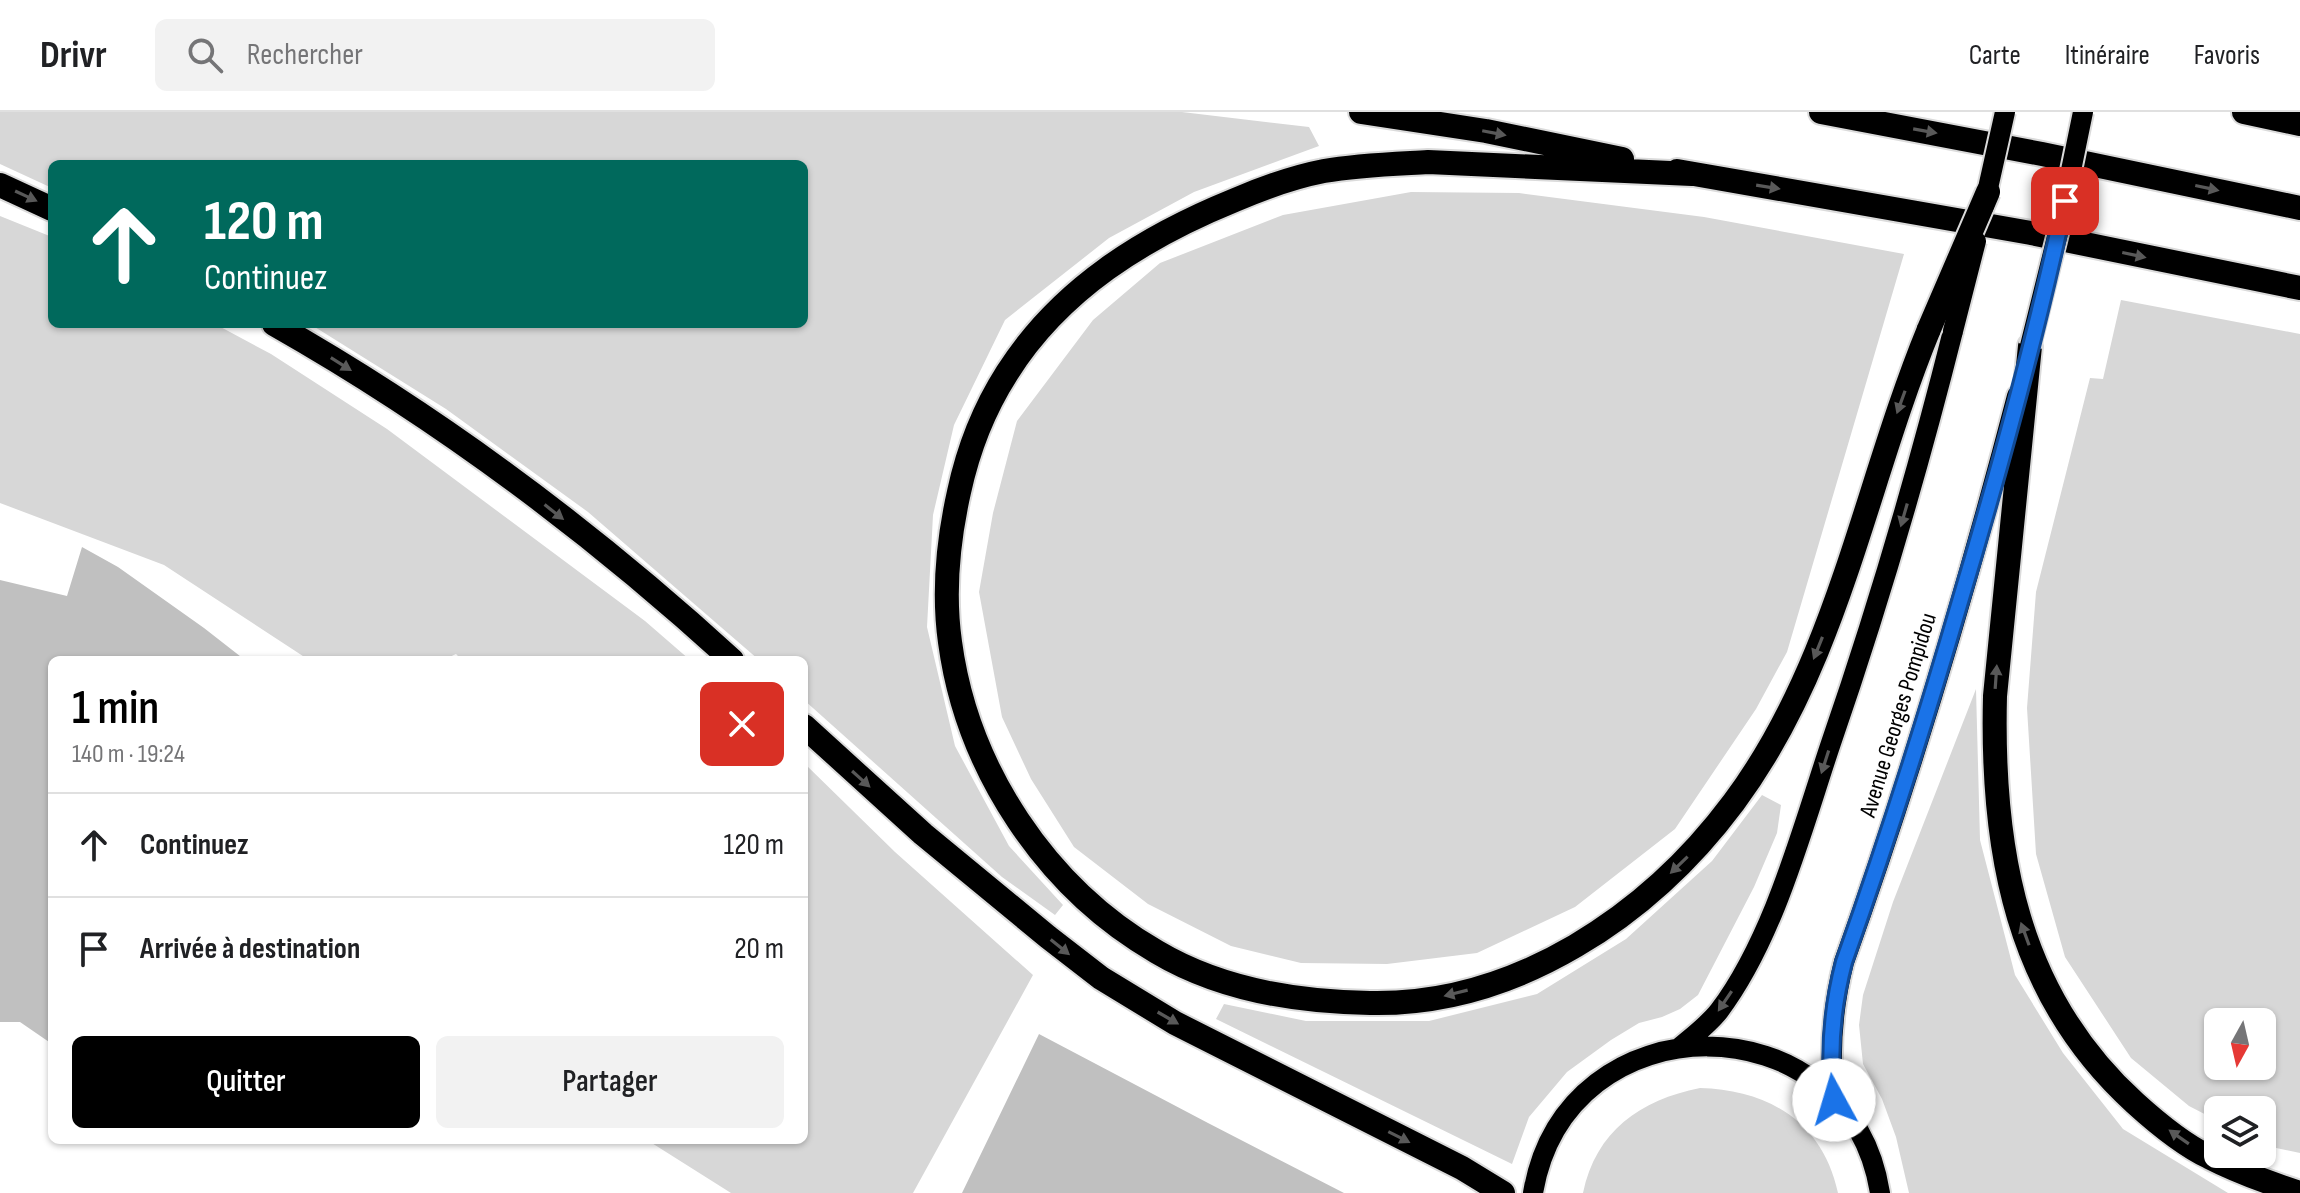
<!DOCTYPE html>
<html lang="fr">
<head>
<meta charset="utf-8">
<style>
	:root { --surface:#fff; --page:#f2f2f2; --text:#202124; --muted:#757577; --line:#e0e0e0; --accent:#000 }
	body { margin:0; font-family:"Sofia Sans Condensed",sans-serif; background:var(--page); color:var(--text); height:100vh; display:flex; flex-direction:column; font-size:30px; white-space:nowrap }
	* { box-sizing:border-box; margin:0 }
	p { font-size:26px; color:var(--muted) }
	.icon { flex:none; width:44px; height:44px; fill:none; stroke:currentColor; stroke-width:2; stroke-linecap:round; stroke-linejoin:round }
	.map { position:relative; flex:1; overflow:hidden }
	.sheet { position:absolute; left:48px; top:544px; width:760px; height:488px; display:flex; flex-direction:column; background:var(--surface); border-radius:12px; box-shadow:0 2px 6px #0004 }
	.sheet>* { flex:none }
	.guide { position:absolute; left:48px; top:48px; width:760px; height:168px; border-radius:12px; box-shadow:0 2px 6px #0004; background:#00695c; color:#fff; overflow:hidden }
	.needle { width:52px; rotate:188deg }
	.buttons { position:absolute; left:2204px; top:896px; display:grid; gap:16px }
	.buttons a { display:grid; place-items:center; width:72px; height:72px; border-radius:12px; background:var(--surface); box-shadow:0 2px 6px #0004; font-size:40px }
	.pin { position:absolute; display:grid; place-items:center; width:68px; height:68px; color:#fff; margin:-34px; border-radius:16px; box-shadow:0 4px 12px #0006 }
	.me { position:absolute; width:88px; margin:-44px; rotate:354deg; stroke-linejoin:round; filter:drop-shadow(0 0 6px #0008) }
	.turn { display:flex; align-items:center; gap:28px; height:168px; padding:0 24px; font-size:36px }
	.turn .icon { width:104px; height:104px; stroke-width:2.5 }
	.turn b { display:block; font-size:56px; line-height:68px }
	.round { display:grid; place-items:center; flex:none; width:84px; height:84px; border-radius:12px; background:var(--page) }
	.head { display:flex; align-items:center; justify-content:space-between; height:136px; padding:0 24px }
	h1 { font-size:48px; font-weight:600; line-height:60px; color:var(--accent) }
	.primary-button { display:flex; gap:16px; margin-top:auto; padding:16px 24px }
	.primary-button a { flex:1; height:92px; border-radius:12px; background:var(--accent); color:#fff; font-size:32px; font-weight:600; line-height:92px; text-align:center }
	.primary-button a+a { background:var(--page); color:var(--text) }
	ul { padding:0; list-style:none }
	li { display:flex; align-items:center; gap:24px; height:104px; padding:0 24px; border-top:2px solid var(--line) }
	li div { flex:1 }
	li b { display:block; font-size:30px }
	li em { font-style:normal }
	header { display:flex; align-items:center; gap:48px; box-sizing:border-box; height:112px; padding:0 40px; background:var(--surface); border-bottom:2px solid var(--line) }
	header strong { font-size:38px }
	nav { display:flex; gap:44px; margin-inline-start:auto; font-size:28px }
	.search { width:560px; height:72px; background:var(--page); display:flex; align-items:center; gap:20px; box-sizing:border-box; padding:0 28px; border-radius:12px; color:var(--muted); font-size:30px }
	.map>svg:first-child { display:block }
</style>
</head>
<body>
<header>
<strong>Drivr</strong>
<div class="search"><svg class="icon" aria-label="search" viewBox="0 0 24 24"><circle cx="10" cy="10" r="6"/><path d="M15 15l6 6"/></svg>Rechercher</div>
<nav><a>Carte</a><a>Itinéraire</a><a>Favoris</a></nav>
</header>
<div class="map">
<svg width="2300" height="1081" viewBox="0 0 2300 1081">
	<rect width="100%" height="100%" fill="#fff"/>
	<!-- green -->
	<path fill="#d7d7d7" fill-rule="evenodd" d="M0 0H1182L1309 15 1319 34 1194 80 1109 126 1005 208 954 313 933 403 927 515 955 634 1009 734 1063 793 1055 803 1002 765 804 588V548H759L588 400 446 297 310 212H804V52H52V76L0 52Z
		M1411 80 1519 81 1704 105 1904 142 1787 540 1756 597 1675 717 1575 795 1477 841 1387 852 1301 851 1231 834 1148 792 1074 735 1031 667 1002 605 979 480 993 401 1017 309 1093 208 1160 151 1283 103Z
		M0 104 52 125V212H215L271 242 387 317 645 509 690 548H462L456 542 443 548H309L164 453 0 391Z
		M2121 188 2300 222V1041L2262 1033V998H2218V1009L2189 994 2131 946 2065 845 2036 742 2027 596 2036 480 2090 266 2103 267ZM2262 910V954H2218V910Z
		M1976 577 1980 728 2015 863 2063 941 2123 1017 2228 1081H1909L1896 1025 1882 987 1863 952 1859 913 1863 883 1893 790Z
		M804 651 895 740 1033 863 913 1081H731L647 1028H804Z
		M1762 683 1781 693 1777 721 1754 775 1698 883 1680 897 1662 905 1639 911 1611 928 1567 960 1529 1005 1512 1052 1216 907 1224 892 1306 909H1429L1537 882 1626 827 1712 749Z
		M1700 976C1769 978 1823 1010 1838 1081H1583C1596 1019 1640 988 1700 976Z"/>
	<!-- building -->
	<path fill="#c0c0c0" d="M82 435 118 455 204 516 245 548H52V932L20 910H0V468L67 484Z
		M1039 922 1208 1011 1344 1081H962Z"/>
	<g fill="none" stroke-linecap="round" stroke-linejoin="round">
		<defs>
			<path id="primary" d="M1679 936C1693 924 1708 913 1719 899 1774 826 1802 717 1831 631 1878 495 1918 358 1953 219
				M1834 988C1829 940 1832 897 1844 850 1911 664 1967 475 2017 284
				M1533 1081C1566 885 1849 886 1880 1081"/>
			<path id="motorway" d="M1361 0 1486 19 1622 47
				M1821 0 2042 42 2300 96
				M2244 0 2300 12
				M1677 59 2031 121 2300 176
				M1692 62 1428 50C1393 52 1358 53 1324 59 1293 65 1263 76 1235 88 1144 125 1060 177 1007 261 984 297 968 338 959 380 948 429 943 480 950 530 967 657 1046 776 1157 840 1221 878 1296 890 1370 891 1516 894 1650 803 1734 690 1838 550 1864 375 1929 217
				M0 73 52 97
				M274 212C438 305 593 421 732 548
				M2030 234 1995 584C1991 738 2016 883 2135 991 2157 1011 2182 1032 2209 1045 2238 1060 2269 1071 2300 1081
				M804 614 923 722 1048 825 1101 866 1175 911 1462 1056 1503 1081"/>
		</defs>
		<!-- primary casing -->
		<use href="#primary" stroke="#dbdbdb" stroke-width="24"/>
		<!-- motorway casing -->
		<use href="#motorway" stroke="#dbdbdb" stroke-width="28"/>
		<!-- primary -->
		<use href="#primary" stroke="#000" stroke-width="20"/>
		<!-- motorway -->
		<use href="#motorway" stroke="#000" stroke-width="24"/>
		<defs>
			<path id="primary-bridge" d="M1984 94 2005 0
				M1953 219 1976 129
				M2030 234 2059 117 2083 0"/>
			<path id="motorway-bridge" d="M1929 217 1988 80"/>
		</defs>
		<!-- primary-bridge casing -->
		<use href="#primary-bridge" stroke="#dbdbdb" stroke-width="24" stroke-linecap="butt"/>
		<!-- motorway-bridge casing -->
		<use href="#motorway-bridge" stroke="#dbdbdb" stroke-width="28" stroke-linecap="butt"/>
		<!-- primary-bridge -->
		<use href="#primary-bridge" stroke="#000" stroke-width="20"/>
		<!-- motorway-bridge -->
		<use href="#motorway-bridge" stroke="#000" stroke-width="24"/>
	</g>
	<!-- one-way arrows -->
	<defs><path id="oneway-solid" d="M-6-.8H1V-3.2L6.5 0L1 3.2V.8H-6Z" transform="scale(2)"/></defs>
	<g fill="#595959">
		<use href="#oneway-solid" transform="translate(1925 19) rotate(10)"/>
		<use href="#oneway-solid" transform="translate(1494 21) rotate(11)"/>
		<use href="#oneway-solid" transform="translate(1768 75) rotate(9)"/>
		<use href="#oneway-solid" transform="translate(2207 76) rotate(12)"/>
		<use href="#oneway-solid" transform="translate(26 84) rotate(25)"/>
		<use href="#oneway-solid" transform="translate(2134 143) rotate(12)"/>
		<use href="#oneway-solid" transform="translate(341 252) rotate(32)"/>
		<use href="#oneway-solid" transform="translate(1901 290) rotate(110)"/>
		<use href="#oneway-solid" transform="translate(554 400) rotate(38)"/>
		<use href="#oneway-solid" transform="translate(1904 403) rotate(106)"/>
		<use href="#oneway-solid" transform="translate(1818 536) rotate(112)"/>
		<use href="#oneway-solid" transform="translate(1996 565) rotate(-86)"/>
		<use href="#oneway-solid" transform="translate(1825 650) rotate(108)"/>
		<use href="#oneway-solid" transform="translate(861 667) rotate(42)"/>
		<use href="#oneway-solid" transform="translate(1679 753) rotate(136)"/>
		<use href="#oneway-solid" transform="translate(2025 822) rotate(-110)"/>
		<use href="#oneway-solid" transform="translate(1060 835) rotate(39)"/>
		<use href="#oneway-solid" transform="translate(1456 881) rotate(166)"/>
		<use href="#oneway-solid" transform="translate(1725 889) rotate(124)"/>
		<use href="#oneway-solid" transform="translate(1168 906) rotate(30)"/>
		<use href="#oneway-solid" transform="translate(1399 1025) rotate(27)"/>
		<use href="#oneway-solid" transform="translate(2179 1025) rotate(-145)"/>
	</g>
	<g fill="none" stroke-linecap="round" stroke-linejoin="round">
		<defs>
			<path id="route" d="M1834 988C1828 940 1832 896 1844 850 1886 732 1924 613 1959 493 1999 360 2036 225 2065 89"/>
		</defs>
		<!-- route casing -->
		<use href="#route" stroke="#114b97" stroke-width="20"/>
		<!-- route -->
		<use href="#route" stroke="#1a73e8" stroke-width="14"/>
	</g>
	<g text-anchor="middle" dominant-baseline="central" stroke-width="6" stroke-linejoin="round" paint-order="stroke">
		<!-- street labels -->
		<g font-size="24" fill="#000" stroke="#fff">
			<text transform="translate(1898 603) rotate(-73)">Avenue Georges Pompidou</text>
		</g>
	</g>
</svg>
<div class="buttons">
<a><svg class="needle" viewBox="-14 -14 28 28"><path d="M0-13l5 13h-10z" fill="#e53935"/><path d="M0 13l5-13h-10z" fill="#757577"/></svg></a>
<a><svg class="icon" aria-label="layers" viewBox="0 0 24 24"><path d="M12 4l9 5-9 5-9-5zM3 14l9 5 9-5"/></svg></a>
</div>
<div class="pin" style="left:2065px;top:89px;background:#d93025"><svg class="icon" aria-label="arrive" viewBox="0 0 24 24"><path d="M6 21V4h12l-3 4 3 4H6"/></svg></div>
<svg class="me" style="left:1834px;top:988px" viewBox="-20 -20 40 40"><circle r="19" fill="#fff"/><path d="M0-13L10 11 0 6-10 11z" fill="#1a73e8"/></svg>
<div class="guide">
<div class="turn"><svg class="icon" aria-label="ahead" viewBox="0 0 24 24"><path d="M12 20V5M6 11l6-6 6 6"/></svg><div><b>120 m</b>Continuez</div></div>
</div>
<section class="sheet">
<div class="head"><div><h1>1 min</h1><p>140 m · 19:24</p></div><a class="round" style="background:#d93025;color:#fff"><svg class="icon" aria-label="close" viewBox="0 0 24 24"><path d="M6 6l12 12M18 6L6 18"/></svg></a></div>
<ul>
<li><svg class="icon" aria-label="ahead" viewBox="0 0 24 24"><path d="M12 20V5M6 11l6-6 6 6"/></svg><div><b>Continuez</b></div><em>120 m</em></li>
<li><svg class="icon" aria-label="arrive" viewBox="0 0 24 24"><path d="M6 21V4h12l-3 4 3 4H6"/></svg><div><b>Arrivée à destination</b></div><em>20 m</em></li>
</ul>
<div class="primary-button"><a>Quitter</a><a>Partager</a></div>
</section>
</div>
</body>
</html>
